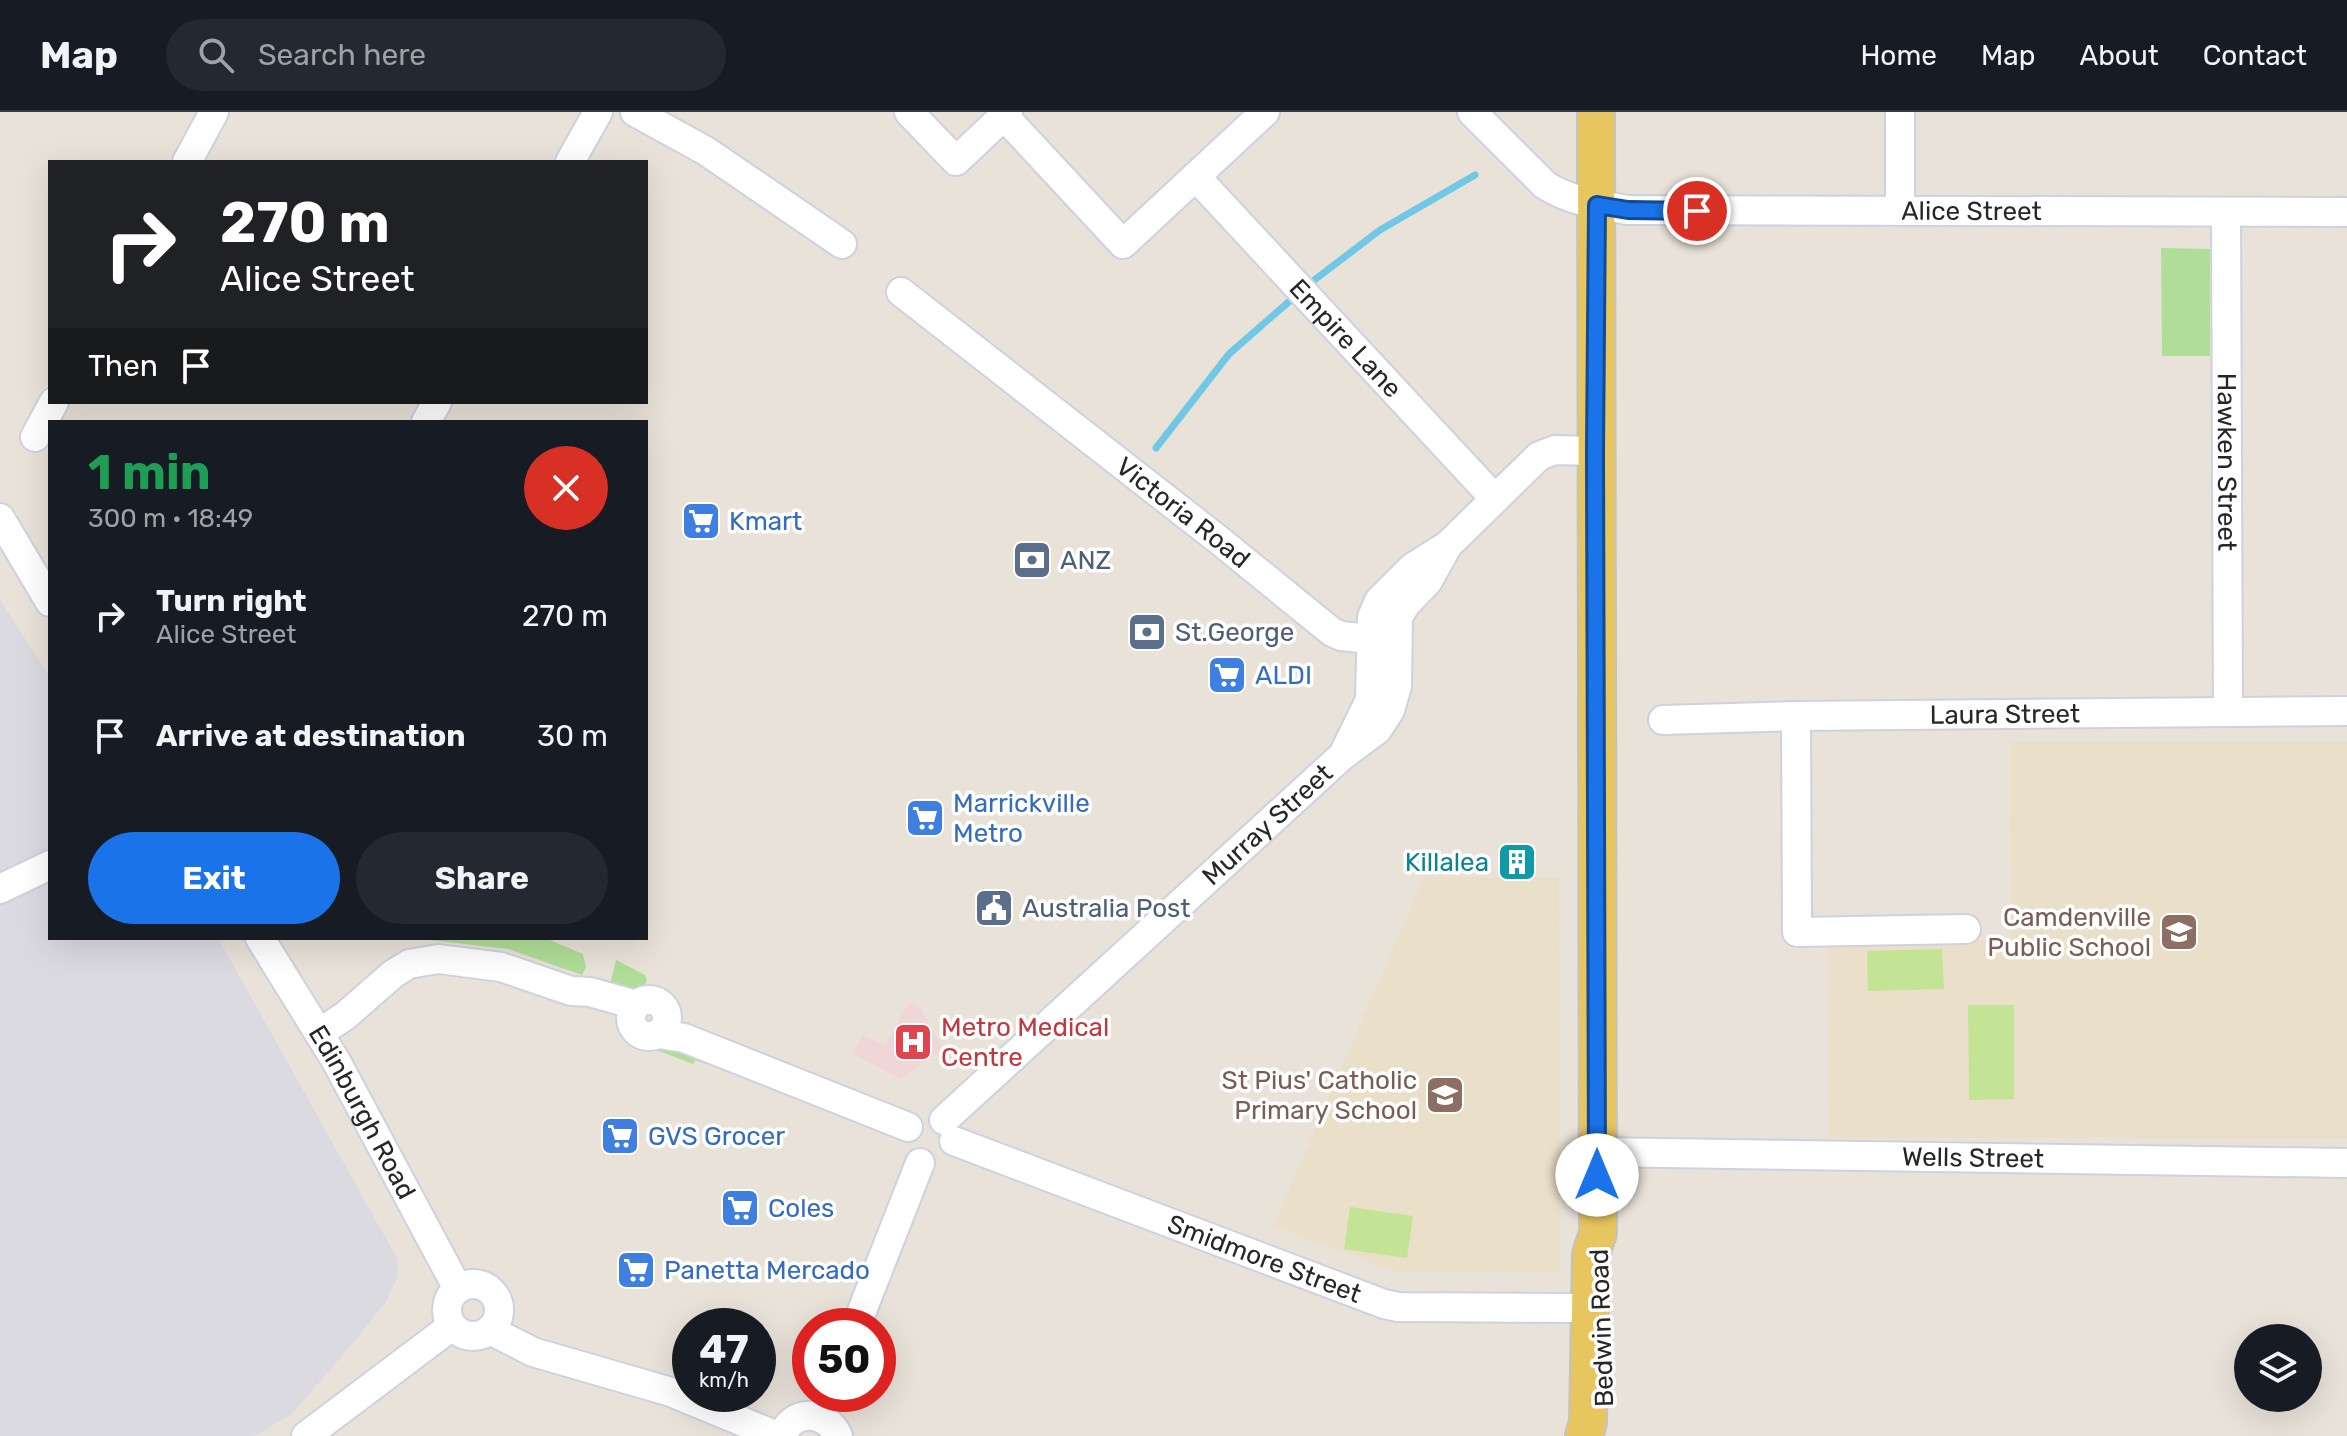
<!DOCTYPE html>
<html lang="en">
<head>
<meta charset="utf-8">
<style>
	:root { --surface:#171b24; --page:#242831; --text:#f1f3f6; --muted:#9ea1a6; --line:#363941; --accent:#1a73e8 }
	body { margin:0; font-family:Rubik,sans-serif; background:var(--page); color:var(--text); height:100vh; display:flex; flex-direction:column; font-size:30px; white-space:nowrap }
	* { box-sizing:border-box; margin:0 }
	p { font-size:26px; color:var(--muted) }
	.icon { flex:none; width:44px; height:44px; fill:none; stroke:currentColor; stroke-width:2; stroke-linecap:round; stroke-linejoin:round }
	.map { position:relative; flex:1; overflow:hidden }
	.details { position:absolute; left:48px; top:308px; width:600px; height:520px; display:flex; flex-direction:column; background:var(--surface); border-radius:0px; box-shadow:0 8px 32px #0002 }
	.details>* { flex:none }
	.hud { position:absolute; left:48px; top:48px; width:600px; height:244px; border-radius:0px; box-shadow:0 8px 32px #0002; background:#202124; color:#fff; overflow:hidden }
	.tools { position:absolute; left:2234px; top:1212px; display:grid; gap:16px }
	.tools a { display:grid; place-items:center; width:88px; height:88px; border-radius:50%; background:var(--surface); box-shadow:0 8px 32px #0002; font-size:40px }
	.speed { position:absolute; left:672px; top:1196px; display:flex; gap:16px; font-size:40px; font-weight:700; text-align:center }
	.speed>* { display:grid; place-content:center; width:104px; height:104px; border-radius:50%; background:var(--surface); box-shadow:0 8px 32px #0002; line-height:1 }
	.speed small { font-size:20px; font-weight:400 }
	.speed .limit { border:12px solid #d22; background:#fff; color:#111 }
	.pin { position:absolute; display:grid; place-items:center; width:68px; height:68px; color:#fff; margin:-34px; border:4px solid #fff; border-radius:50%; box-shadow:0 2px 8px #0007 }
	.me { position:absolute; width:88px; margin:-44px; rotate:0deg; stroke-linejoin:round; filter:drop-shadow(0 0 6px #0008) }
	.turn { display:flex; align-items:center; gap:28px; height:168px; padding:0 40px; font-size:36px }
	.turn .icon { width:104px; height:104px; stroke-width:2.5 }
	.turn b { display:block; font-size:56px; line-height:68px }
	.then { display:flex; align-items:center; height:76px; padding:0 40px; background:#0003; gap:16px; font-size:30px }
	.round { display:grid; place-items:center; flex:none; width:84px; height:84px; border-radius:42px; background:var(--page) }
	.headline { display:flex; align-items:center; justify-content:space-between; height:136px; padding:0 40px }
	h1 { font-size:48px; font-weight:700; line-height:60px; color:#1e9e55 }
	.action { display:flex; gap:16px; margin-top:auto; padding:16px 40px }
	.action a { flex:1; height:92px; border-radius:48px; background:var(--accent); color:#fff; font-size:32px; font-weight:700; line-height:92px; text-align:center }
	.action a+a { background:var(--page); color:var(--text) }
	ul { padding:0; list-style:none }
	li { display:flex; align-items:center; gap:24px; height:120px; padding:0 40px }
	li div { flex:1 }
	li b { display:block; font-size:30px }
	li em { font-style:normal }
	header { display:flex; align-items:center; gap:48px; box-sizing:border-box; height:112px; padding:0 40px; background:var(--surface); border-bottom:2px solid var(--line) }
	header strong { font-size:38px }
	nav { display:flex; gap:44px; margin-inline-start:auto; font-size:28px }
	.search { width:560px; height:72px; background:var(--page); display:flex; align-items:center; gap:20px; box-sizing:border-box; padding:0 28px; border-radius:44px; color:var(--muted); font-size:30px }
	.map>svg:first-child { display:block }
</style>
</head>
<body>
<header>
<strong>Map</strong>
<div class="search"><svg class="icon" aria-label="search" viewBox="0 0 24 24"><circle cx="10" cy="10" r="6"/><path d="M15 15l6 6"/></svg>Search here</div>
<nav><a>Home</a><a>Map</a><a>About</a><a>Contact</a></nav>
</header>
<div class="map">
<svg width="2347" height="1324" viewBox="0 0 2347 1324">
	<rect width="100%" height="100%" fill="#e9e2d9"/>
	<!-- industrial -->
	<path fill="#dcdae1" d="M0 488 50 565V826H218L398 1148 397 1166 386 1190 353 1231 291 1303 254 1324H0Z"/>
	<!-- education -->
	<path fill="#eadfc9" d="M2010 630H2347V1026H1829L1828 829 2011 828Z
		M1424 765 1559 766 1560 1161 1396 1160 1273 1114Z"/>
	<!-- medical -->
	<path fill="#f0d6d7" d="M909 890 920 895 942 937 901 967 853 942 863 923 885 933Z"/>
	<!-- green -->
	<path fill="#b0dd98" d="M2161 136 2210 137V244H2162Z
		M413 826H545L583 842 586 855 582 863 508 837Z
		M616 848 645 863 647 869 640 880 609 877Z
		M671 933 708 946 706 952 695 948 693 952 654 937Z"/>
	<!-- pitch -->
	<path fill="#c3e494" d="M1942 837 1944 877 1868 879 1867 839Z
		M1968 893H2014V987L1969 988Z
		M1350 1095 1413 1104 1407 1146 1344 1137Z"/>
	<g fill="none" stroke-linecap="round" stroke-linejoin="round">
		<!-- stream -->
		<path stroke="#71c8e6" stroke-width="7" d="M1313 169 1380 118 1475 63
			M1156 336 1229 242 1292 187"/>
		<defs>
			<g id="minor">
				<path d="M635 0 706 39 842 132"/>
				<path d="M909 0 956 49 1008 0"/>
				<path id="s1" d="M1472 0 1545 73C1570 89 1599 93 1628 98L2347 100"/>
				<path d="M1900 0V99"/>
				<path d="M1004 4 1123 132 1265 0"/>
				<path d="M187 50 214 0"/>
				<path d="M570 50 598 0"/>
				<path id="s2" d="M1196 65 1495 387"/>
				<path id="s3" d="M2226 100 2228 600"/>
				<path id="s4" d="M901 180 1220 429 1332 520 1341 524 1370 527"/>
				<path d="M426 310 437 290"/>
				<path d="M35 325 54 290"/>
				<path d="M0 406 50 490"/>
				<path d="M1796 604 1797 820 1966 817"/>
				<path id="s5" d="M1663 608 1796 604 2347 599"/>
				<path d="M1345 639 1370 588 1372 505 1379 489 1413 455 1448 433 1539 344 1555 338 1595 339"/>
				<path d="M0 777 50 753"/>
				<path id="s6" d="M260 826 336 949 458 1177"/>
				<circle cx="649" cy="906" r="18"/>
				<path d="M319 921 345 904 393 862 409 852 438 847 501 855 571 879 590 880 636 893"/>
				<path d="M659 922 684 926 908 1015"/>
				<path id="s7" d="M944 1008 1342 644 1377 618 1390 598 1397 574 1398 505 1406 492 1428 469 1448 433"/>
				<path id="s8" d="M954 1029 1384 1192 1398 1195 1590 1196"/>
				<path id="s9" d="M1597 1040 2347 1051"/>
				<circle cx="473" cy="1198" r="26"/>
				<path d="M856 1214 920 1051"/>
				<path d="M490 1218 533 1240 671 1280 777 1324"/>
				<path d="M306 1324 452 1214"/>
				<path d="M782 1324C793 1296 826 1298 838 1324"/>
			</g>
			<path id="major" d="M1584 1324 1588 1310 1591 1142 1598 1121V1109L1596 0"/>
		</defs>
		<!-- minor casing -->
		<use href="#minor" stroke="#ced2df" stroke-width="32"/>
		<!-- major casing -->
		<use href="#major" stroke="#c3c3c3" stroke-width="40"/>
		<!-- minor -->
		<use href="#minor" stroke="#fff" stroke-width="28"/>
		<!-- major -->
		<use href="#major" stroke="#e7c660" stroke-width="36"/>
	</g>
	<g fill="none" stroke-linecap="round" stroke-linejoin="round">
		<defs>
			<path id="route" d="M1597 1063 1595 339 1597 93 1628 98 1697 99"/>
		</defs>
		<!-- route casing -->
		<use href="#route" stroke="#114b97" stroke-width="20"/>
		<!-- route -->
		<use href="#route" stroke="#1a73e8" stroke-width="14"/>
	</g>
	<!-- icons -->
	<defs>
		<symbol id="supermarket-square" viewBox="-11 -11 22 22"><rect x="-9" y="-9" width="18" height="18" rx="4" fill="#3f7fe0" stroke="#fff"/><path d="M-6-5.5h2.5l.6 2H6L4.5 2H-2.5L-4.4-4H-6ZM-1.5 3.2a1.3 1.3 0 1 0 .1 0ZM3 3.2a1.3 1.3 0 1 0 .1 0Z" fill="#fff"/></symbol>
		<symbol id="bank-square" viewBox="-11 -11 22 22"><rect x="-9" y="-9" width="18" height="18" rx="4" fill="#5c6f8a" stroke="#fff"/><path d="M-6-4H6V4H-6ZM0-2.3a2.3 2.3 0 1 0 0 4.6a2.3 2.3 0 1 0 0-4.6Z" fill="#fff"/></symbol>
		<symbol id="building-square" viewBox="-11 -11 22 22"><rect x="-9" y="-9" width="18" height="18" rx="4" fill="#0f9aa8" stroke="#fff"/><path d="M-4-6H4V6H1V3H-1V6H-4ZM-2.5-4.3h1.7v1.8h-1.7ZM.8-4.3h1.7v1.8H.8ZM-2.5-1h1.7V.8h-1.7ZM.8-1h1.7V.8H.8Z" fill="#fff"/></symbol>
		<symbol id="civic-square" viewBox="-11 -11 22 22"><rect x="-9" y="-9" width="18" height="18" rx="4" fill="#5c6f8a" stroke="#fff"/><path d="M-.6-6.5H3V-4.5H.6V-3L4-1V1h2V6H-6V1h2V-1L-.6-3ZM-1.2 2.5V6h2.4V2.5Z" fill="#fff"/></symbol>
		<symbol id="school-square" viewBox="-11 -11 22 22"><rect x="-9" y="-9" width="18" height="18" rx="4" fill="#8d6e63" stroke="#fff"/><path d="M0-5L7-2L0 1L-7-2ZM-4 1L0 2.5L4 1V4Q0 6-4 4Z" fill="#fff"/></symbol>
		<symbol id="hospital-square" viewBox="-11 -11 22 22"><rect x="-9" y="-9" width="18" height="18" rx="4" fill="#e0444e" stroke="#fff"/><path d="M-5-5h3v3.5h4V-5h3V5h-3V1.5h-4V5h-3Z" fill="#fff"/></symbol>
	</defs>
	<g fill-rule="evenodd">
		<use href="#supermarket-square" x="679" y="387" width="44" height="44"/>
		<use href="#bank-square" x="1010" y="426" width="44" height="44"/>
		<use href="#bank-square" x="1125" y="498" width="44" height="44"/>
		<use href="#supermarket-square" x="1205" y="541" width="44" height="44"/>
		<use href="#supermarket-square" x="903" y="684" width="44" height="44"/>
		<use href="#building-square" x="1495" y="728" width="44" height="44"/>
		<use href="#civic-square" x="972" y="774" width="44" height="44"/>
		<use href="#school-square" x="2157" y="798" width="44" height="44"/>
		<use href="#hospital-square" x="891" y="908" width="44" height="44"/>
		<use href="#school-square" x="1423" y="961" width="44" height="44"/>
		<use href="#supermarket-square" x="598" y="1002" width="44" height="44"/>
		<use href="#supermarket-square" x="718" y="1074" width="44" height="44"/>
		<use href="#supermarket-square" x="614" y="1136" width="44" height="44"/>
	</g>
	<g text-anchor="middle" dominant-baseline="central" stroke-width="7" stroke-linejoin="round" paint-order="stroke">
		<!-- street labels -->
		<g font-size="26" fill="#272727" stroke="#fff">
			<text stroke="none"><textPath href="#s1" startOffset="534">Alice Street</textPath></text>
			<text stroke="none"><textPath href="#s2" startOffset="220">Empire Lane</textPath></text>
			<text stroke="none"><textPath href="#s3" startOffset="250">Hawken Street</textPath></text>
			<text stroke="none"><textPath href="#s4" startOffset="358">Victoria Road</textPath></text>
			<text stroke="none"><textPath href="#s5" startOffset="342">Laura Street</textPath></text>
			<text stroke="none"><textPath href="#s7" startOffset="438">Murray Street</textPath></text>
			<text stroke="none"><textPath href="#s6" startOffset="202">Edinburgh Road</textPath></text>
			<text stroke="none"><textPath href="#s9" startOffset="376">Wells Street</textPath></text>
			<text stroke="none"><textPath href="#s8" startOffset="332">Smidmore Street</textPath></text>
			<text transform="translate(1602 1216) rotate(-92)">Bedwin Road</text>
		</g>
		<!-- shop labels -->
		<g font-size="26" fill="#366cbe" stroke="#fff" text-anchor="start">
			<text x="729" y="409">Kmart</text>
			<text x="1255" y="563">ALDI</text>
			<text x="953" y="691">Marrickville<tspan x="953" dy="30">Metro</tspan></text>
			<text x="648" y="1024">GVS Grocer</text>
			<text x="768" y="1096">Coles</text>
			<text x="664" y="1158">Panetta Mercado</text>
		</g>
		<!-- service labels -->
		<g font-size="26" fill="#4e5e75" stroke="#fff" text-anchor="start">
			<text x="1060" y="448">ANZ</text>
			<text x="1175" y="520">St.George</text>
			<text x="1022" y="796">Australia Post</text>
		</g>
		<!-- culture labels -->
		<g font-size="26" fill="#0d838f" stroke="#fff" text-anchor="end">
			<text x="1489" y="750">Killalea</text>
		</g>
		<!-- education labels -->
		<g font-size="26" fill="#785e54" stroke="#fff" text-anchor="end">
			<text x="2151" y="805">Camdenville<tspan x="2151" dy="30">Public School</tspan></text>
			<text x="1417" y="968">St Pius' Catholic<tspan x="1417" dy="30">Primary School</tspan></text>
		</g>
		<!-- health labels -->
		<g font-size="26" fill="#be3a42" stroke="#fff" text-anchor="start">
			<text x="941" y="915">Metro Medical<tspan x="941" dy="30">Centre</tspan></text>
		</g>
	</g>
</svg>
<div class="tools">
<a><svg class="icon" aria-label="layers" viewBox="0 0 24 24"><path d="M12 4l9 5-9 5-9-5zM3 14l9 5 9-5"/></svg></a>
</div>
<div class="speed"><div>47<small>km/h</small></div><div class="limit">50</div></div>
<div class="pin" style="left:1697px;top:99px;background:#d93025"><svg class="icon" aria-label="arrive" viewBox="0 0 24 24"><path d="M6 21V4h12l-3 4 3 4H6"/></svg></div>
<svg class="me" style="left:1597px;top:1063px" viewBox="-20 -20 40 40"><circle r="19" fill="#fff"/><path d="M0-13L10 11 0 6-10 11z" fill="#1a73e8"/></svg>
<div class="hud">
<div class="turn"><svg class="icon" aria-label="right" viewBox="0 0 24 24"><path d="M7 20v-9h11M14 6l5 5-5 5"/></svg><div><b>270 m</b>Alice Street</div></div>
<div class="then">Then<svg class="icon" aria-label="arrive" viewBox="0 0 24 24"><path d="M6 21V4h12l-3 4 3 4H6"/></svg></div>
</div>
<section class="details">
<div class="headline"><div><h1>1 min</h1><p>300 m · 18:49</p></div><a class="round" style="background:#d93025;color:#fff"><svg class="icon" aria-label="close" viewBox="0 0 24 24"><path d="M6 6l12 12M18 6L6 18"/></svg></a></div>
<ul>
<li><svg class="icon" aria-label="right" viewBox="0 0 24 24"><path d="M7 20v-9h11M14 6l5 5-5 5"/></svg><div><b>Turn right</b><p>Alice Street</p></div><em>270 m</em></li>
<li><svg class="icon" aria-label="arrive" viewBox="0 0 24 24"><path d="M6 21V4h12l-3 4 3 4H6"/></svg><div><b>Arrive at destination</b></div><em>30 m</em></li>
</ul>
<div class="action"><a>Exit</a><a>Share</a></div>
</section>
</div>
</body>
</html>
